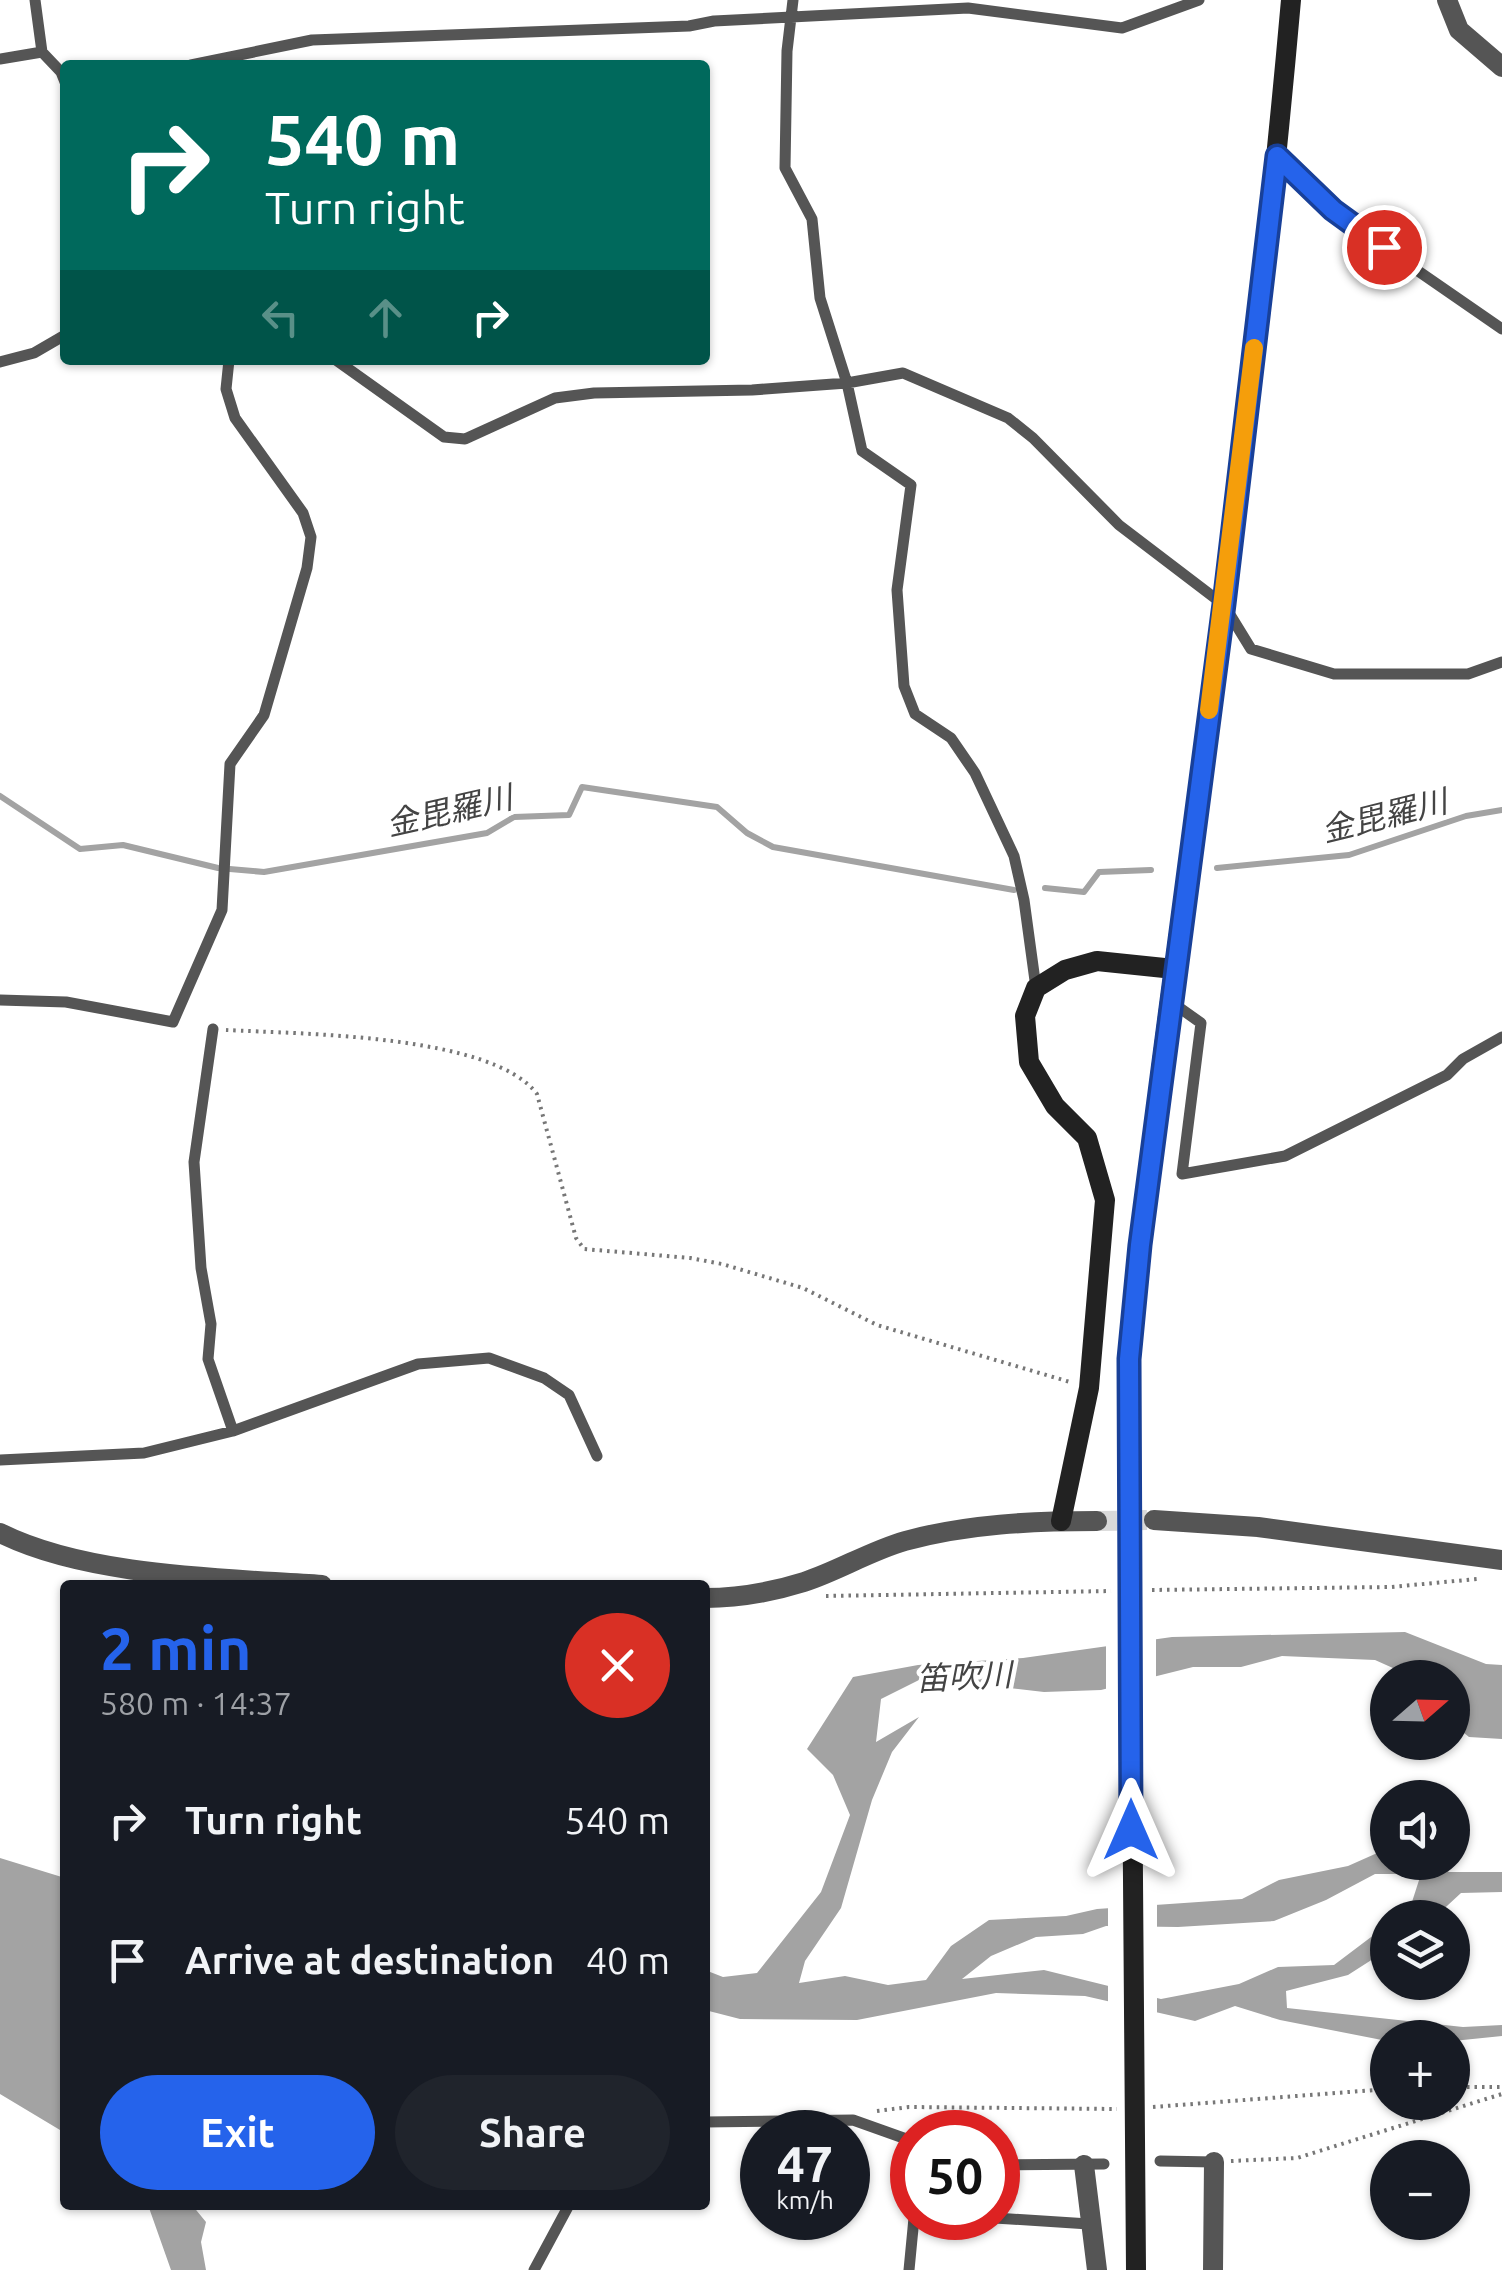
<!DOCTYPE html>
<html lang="en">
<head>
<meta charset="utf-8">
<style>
	:root { --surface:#171b24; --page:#20242c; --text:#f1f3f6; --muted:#9ea1a6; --accent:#2563eb }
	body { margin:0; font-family:Ubuntu,"Noto Sans JP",sans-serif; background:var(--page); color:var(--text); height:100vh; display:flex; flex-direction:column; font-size:38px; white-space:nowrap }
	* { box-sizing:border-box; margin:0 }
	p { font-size:32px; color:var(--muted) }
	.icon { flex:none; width:55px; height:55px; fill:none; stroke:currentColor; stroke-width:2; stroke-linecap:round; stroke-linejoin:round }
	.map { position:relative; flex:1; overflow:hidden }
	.drawer { position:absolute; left:60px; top:1580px; width:650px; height:630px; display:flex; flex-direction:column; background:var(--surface); border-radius:10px; box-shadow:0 2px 8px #0004 }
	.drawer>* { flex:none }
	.guide { position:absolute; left:60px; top:60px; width:650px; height:305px; border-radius:10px; box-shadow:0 2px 8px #0004; background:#00695c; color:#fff; overflow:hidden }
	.needle { width:65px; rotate:70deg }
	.buttons { position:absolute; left:1370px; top:1660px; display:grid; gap:20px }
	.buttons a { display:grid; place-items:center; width:100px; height:100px; border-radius:50%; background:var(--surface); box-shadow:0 2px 8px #0004; font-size:50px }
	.speed { position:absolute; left:740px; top:2110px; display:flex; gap:20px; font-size:50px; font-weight:700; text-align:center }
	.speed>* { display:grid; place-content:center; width:130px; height:130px; border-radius:50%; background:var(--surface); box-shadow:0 2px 8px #0004; line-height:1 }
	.speed small { font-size:25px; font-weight:400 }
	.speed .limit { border:15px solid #d22; background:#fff; color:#111 }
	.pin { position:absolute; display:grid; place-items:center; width:85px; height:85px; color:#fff; margin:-42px; border:5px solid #fff; border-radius:50%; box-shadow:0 2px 10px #0007 }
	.me { position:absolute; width:110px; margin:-55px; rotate:0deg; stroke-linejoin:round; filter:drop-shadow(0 0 8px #0008) }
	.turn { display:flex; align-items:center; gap:35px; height:210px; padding:0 40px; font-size:45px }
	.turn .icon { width:130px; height:130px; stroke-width:2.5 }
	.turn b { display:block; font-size:70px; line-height:85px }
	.lanes { display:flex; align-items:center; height:95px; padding:0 40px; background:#0003; justify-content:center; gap:50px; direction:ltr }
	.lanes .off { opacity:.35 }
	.round { display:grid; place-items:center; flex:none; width:105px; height:105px; border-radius:52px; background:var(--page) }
	.summary { display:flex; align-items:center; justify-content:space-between; height:170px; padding:0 40px }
	h1 { font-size:60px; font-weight:600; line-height:75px; color:var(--accent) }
	.button { display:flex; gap:20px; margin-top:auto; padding:20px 40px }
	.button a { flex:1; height:115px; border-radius:60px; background:var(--accent); color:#fff; font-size:40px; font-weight:600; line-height:115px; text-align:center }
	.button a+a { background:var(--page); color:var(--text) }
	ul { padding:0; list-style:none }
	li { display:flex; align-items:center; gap:30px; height:140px; padding:0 40px }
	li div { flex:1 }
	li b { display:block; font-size:38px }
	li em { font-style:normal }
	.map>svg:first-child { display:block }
</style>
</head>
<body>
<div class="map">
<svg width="1502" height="2270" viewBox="0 0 1502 2270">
	<rect width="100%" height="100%" fill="#fff"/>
	<!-- water -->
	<path fill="#a3a3a3" d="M1405 1632 1486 1664 1502 1665V1739L1469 1737 1453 1724 1452 1678 1413 1677 1375 1660 1282 1656 1241 1667H1193L1101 1690 1044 1692 923 1678 881 1699 876 1742 919 1717 892 1752 872 1800 841 1908 805 1961 799 1983 845 1976 888 1985 926 1980 951 1946 989 1920 1066 1916 1097 1909 1242 1899 1279 1880 1348 1866 1384 1850 1387 1851 1388 1862 1435 1863 1449 1872H1502V1892L1461 1893 1435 1917H1396L1411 1905 1421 1874H1375L1326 1900 1274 1921 1178 1927 1106 1926 1083 1934 1036 1937 991 1956 962 1979 1044 1970 1161 1999 1239 1984 1278 1967 1334 1965 1387 1925V1950L1348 1975 1286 1991 1287 2008 1463 2027 1502 2025V2036L1453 2041 1452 2038H1388L1387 2041 1280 2020 1235 2006 1195 2021 1085 1996 996 1993 857 2020 740 2019 705 2010V1970L723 1977 757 1973 821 1892 850 1815 833 1775 807 1749 853 1677 918 1665 1023 1658 1172 1637Z
		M0 1858 65 1878V2133L0 2094Z
		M148 2205H192L206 2222 201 2242 206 2270H171Z"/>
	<!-- pier -->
	<path fill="#fff" d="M1156 1634V1681L1106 1693V1641Z
		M1157 1899V1932L1108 1931V1903Z
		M1108 1980 1157 1993V2017L1108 2007Z"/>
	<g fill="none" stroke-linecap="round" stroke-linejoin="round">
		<!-- stream -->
		<path stroke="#a3a3a3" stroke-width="6" d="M0 796 80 849 123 845 218 868 264 872 487 833 514 817 569 815 582 787 717 807 747 833 773 847 1014 890
			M1217 868 1349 855 1466 816 1502 810
			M1045 888 1084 892 1099 872 1151 870"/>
		<!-- minor-tunnel -->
		<path stroke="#d9d9d9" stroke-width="20" stroke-dasharray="20 10" stroke-linecap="butt" d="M1097 1521 1154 1520"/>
		<!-- path -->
		<path stroke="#777" stroke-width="4" stroke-dasharray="2.5 5" stroke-linecap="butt" d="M226 1030C299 1034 492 1034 537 1094L576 1238 584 1249 690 1258 722 1264 803 1288 877 1325 1070 1382
			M1152 1590 1391 1587 1477 1579
			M826 1596 1111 1591
			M1452 2087H1502
			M1153 2107 1388 2089
			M877 2111 909 2107 1117 2109
			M1231 2161 1297 2158 1502 2094"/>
		<!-- service -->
		<path stroke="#555" stroke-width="11" d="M35 0 42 52 61 72 65 82
			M793 0 787 51 785 168 812 219 820 298 847 383 862 451 911 485 897 590 904 686 915 714 951 738 975 773 1014 856 1024 900 1036 988
			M0 59 42 52
			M191 65 312 40 689 26 714 21 968 8 1122 28 1199 0
			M1277 156 1353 226 1502 329
			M336 360 444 437 465 439 555 398 594 393 752 390 847 383 903 373 1008 418 1033 438 1119 525 1224 605 1251 649 1334 674H1468L1502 662
			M0 362 34 353 65 335
			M0 1000 66 1002 173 1022 222 910 230 764 264 715 307 568 311 537 303 513 235 418 226 389 229 360
			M1170 1001 1201 1023 1182 1174 1285 1156 1447 1075 1463 1059 1502 1037
			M213 1029 194 1162 201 1268 211 1324 208 1359 233 1431
			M0 1460 144 1453 233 1431 418 1364 489 1358 544 1378 569 1395 597 1456
			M705 2122 853 2120 912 2141
			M1160 2161 1214 2162
			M998 2165 1104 2164
			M995 2218 1089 2224
			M534 2270 569 2205
			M909 2270 914 2218"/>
		<!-- minor -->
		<path stroke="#555" stroke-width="20" d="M1447 0 1459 30 1502 67
			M1154 1520 1258 1527 1502 1560
			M0 1533C88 1577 224 1578 322 1585
			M705 1598C738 1598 772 1592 804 1582 838 1571 870 1551 905 1541 967 1524 1033 1521 1097 1521
			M1084 2165 1097 2270
			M1213 2270 1214 2162"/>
		<!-- secondary -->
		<path stroke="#222" stroke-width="20" d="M1061 1521 1089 1388 1105 1200 1087 1138 1055 1106 1029 1062 1025 1016 1036 988 1065 970 1097 961 1174 969
			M1136 2270 1129 1359C1152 1108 1190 859 1223 609 1250 406 1273 203 1291 0"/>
	</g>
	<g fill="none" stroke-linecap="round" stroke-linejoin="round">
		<defs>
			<path id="route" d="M1131 1830 1129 1359 1140 1245 1224 604 1277 156 1333 210 1384 247"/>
		</defs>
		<!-- route casing -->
		<use href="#route" stroke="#184099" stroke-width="25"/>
		<!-- route -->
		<use href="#route" stroke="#2563eb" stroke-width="18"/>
		<!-- slow -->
		<path stroke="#f59e0b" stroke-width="18" d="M1209 710 1254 348"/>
	</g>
	<g text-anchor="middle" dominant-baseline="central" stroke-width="9" stroke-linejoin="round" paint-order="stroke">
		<!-- water labels -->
		<g font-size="32" font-style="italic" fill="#444" stroke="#fff">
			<text transform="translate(449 810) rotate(-13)">金毘羅川</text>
			<text transform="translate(1384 815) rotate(-14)">金毘羅川</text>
			<text transform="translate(964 1676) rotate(-3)">笛吹川</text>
		</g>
	</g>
</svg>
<div class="buttons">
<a><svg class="needle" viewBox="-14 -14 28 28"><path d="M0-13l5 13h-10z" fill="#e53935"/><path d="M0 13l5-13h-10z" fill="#9ea1a6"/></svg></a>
<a><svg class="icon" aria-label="sound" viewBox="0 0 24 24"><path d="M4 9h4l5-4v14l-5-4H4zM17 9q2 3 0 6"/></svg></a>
<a><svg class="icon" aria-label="layers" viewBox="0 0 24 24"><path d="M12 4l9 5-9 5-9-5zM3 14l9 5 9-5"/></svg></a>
<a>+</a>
<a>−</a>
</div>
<div class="speed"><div>47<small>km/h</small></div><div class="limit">50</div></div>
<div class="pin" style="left:1384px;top:247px;background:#d93025"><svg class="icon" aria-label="arrive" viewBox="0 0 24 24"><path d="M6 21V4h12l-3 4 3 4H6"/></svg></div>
<svg class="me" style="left:1131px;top:1830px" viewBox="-20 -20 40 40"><path d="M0-17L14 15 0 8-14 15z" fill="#2563eb" stroke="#fff" stroke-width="4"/></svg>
<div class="guide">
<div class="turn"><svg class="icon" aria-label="right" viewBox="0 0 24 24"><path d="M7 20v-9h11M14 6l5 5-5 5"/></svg><div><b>540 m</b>Turn right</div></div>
<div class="lanes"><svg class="icon off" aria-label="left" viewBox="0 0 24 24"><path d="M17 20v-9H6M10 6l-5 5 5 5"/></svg><svg class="icon off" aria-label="ahead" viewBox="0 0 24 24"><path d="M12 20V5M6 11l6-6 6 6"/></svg><svg class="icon" aria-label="right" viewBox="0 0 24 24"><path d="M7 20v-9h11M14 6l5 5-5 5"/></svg></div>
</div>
<section class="drawer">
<div class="summary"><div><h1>2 min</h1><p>580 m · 14:37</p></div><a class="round" style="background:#d93025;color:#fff"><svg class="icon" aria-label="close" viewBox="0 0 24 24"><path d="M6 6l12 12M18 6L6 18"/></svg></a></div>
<ul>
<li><svg class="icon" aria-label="right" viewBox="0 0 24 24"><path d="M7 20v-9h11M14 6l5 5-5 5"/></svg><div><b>Turn right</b></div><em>540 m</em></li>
<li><svg class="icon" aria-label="arrive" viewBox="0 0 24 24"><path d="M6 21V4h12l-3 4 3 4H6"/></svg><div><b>Arrive at destination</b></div><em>40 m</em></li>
</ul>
<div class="button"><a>Exit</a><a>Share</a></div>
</section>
</div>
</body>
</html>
